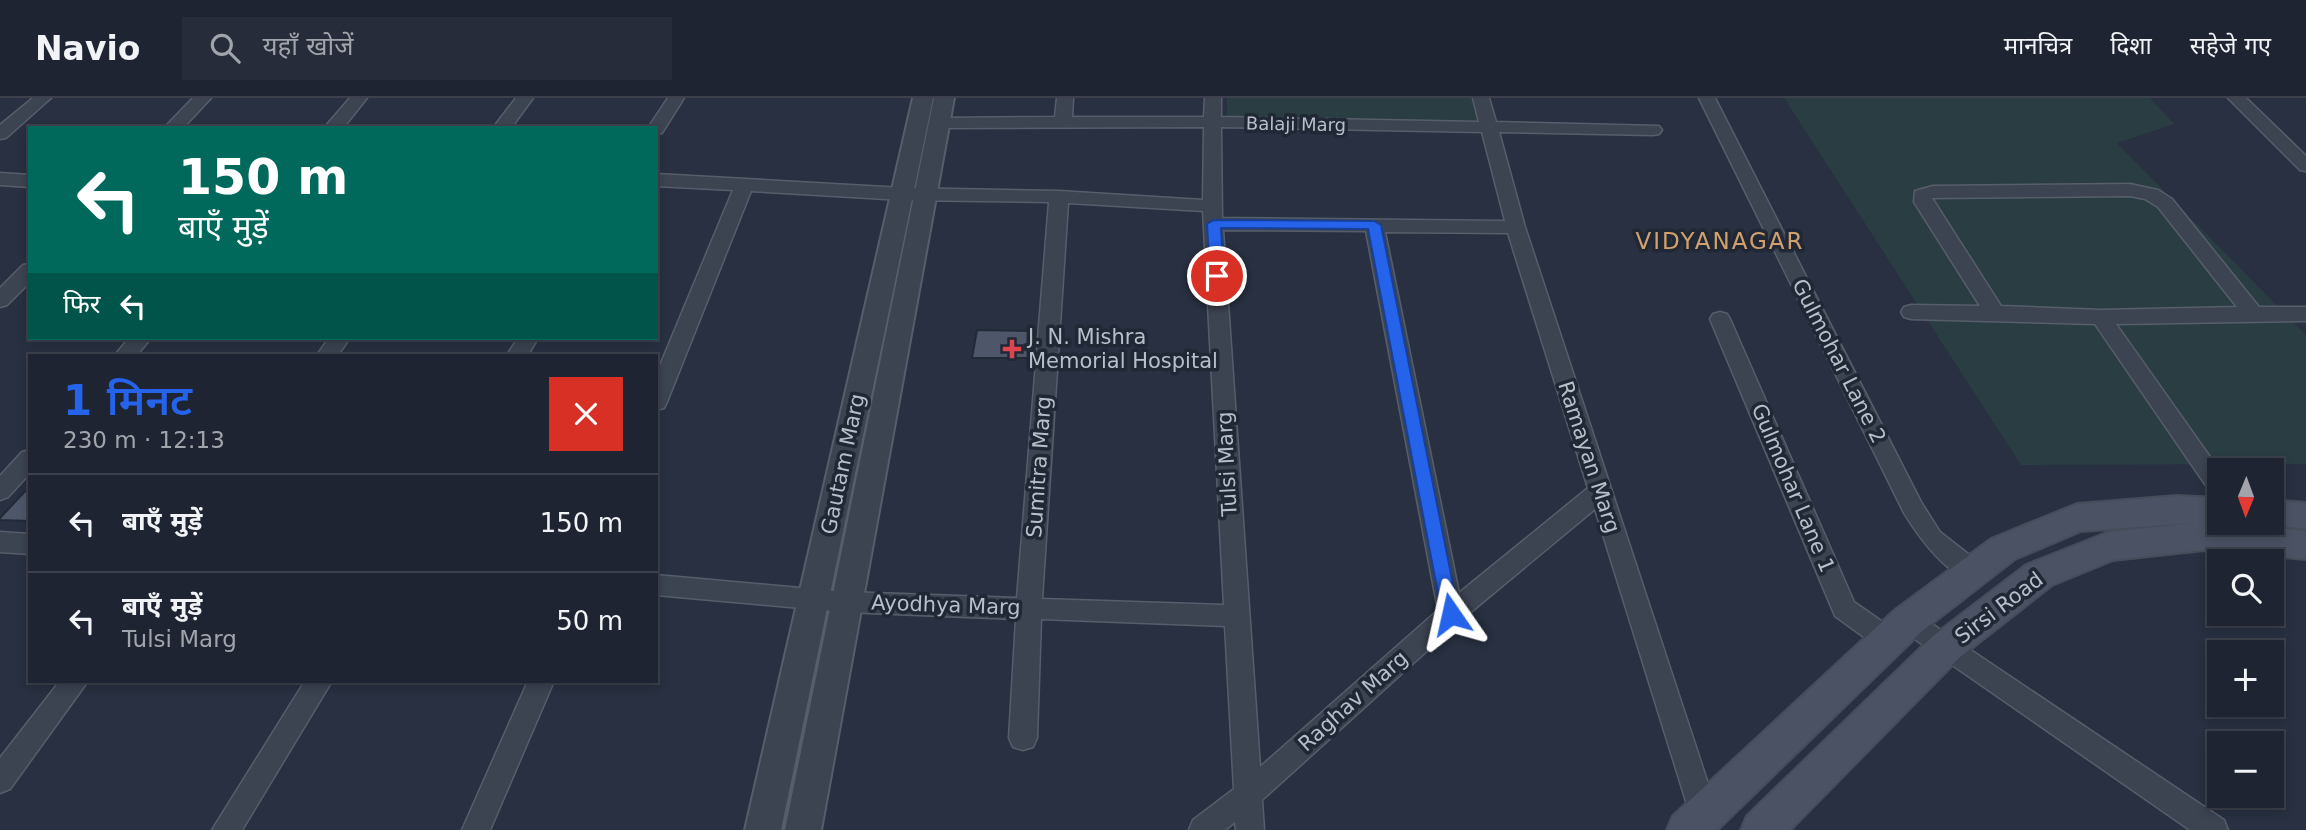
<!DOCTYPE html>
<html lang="hi">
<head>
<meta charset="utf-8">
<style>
	:root { --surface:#1e2431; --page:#262c39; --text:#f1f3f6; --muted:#a1a4ab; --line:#3c414d; --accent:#2563eb }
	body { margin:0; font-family:"DejaVu Sans","Noto Sans Devanagari",sans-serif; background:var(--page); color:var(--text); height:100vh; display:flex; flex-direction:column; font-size:26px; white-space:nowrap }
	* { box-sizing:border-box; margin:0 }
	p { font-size:23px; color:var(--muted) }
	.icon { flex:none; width:38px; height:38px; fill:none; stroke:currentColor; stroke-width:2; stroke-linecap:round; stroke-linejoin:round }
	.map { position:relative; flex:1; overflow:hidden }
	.panel { position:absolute; left:28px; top:256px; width:630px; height:329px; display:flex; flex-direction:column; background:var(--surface); border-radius:0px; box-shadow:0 4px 10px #0003,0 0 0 2px var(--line) }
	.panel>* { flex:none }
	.guide { position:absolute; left:28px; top:28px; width:630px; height:214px; border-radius:0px; box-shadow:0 4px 10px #0003,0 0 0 2px var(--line); background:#00695c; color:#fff; overflow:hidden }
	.needle { width:46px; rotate:181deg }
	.fabs { position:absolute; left:2207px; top:360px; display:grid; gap:14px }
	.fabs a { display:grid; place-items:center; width:77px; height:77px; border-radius:0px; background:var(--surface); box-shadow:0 4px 10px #0003,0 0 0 2px var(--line); font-size:35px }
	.pin { position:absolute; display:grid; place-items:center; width:60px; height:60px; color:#fff; margin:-30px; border:4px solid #fff; border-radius:50%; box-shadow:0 2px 7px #0007 }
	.me { position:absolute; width:77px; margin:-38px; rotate:349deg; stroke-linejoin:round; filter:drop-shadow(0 0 5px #0008) }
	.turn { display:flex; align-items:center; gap:24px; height:147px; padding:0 35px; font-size:32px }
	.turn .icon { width:91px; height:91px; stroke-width:2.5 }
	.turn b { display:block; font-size:49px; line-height:60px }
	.then { display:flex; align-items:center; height:66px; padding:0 35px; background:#0003; gap:14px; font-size:26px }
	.round { display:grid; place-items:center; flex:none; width:74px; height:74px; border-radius:0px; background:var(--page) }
	.head { display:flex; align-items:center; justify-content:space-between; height:119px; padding:0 35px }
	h1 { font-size:42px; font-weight:600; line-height:52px; color:var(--accent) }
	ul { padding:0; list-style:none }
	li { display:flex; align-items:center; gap:21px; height:98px; padding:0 35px; border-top:2px solid var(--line) }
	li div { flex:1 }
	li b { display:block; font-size:26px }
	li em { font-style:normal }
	header { display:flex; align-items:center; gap:42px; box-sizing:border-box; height:98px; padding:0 35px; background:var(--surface); border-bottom:2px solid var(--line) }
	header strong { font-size:33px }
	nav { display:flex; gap:38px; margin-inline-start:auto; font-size:24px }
	.search { width:490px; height:63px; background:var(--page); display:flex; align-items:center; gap:18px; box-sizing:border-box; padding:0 24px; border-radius:0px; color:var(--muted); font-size:26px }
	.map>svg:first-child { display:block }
</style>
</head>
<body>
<header>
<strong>Navio</strong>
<div class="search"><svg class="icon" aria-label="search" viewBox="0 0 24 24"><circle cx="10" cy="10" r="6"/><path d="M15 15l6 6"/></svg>यहाँ खोजें</div>
<nav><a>मानचित्र</a><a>दिशा</a><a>सहेजे गए</a></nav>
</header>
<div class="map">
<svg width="2306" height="732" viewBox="0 0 2306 732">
	<rect width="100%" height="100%" fill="#283041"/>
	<!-- green -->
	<path fill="#2a3d42" d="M1227 0H1479L1486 25 1227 20Z
		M1784 0H2150L2174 26 2117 45 2306 237V366L2021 367Z"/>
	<!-- building -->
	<path fill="#4e576a" stroke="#222a38" stroke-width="2" d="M977 232 1036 233 1034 260H972Z
		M30 388V423L0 422V420Z"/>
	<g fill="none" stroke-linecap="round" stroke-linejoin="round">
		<defs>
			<path id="minor" d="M33 0H51L6 40 0 41V27Z
				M193 0H211L183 30H164Z
				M350 0H367L343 30H324Z
				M516 0H533L511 30H493Z
				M668 0H684L662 35 656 36V30H648Z
				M1057 0H1073L1072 19H1204L1205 0H1221V19L1479 24 1473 0H1489L1496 24 1659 28 1662 32 1659 36 1653 37 1499 34 1525 129 1718 716 1714 725 1704 729 1694 725 1690 716 1595 411 1460 523 1262 702 1264 732H1236L1235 724 1225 732H1189L1193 722 1234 691 1225 528 1041 521 1037 640 1033 649 1023 652 1013 649 1009 640 1016 521 845 514 656 497V477L845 494 1017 500 1049 104 903 102 751 93 667 304 664 310 656 312V277L733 92 656 88V76L903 90 1059 93 1203 102 1204 29 939 30 930 25 939 20 1055 19ZM1221 29 1482 34 1505 123 1222 120ZM1068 105 1203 113 1224 507 1042 501ZM1223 132 1366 133 1438 512 1260 669ZM1385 134 1508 135 1588 390 1459 495Z
				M1699 0H1715L1921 404 1940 434 1981 466 1984 473 1981 480C1953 489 1917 436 1904 415Z
				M2228 0H2246L2306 58V73L2300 72Z
				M0 75 30 77V89L0 87Z
				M2130 86 2158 92 2172 101 2259 209H2306V223L2116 226 2220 373 2219 398 2211 395 2095 226 1911 221 1904 219 1901 214 1904 209 1911 207 1980 208 1914 104 1915 93 1933 88ZM2130 98 2145 101 2158 109 2237 209 2101 212 2001 208 1932 100Z
				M30 166V184L7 207 0 209V190L23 167Z
				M1720 214 1727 216 1730 221 1854 504 1897 534 1901 542 1897 550 1888 553 1879 550 1835 518 1710 221 1713 216Z
				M129 240H151L137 257H115Z
				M329 240H350L338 257H317Z
				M518 240H538L528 257H507Z
				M30 352V375L8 399 0 402V378L22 354Z
				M0 434 30 436V456L0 454Z
				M1908 512 1917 516 2224 722 2228 732H2190L1899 530 1895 523 1899 516Z
				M60 583H88L10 691 0 695V660Z
				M305 583H332L242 732H212Z
				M528 583H554L490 732H462Z"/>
			<path id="tertiary" d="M913 0H933L781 732H745Z
				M934 0H954L821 732H785Z"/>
			<path id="secondary" d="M2177 398 2219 400V425L2306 433V461L2204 452 2113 462 2052 487 1959 560 1790 732H1741L1747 718 1933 538 2026 467 2109 434 2194 425 2081 433 2015 461 1921 534 1717 732H1667L1673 718 1895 512 1991 441 2077 406Z
				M2272 402 2306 405V431L2262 425H2272Z"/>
		</defs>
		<!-- minor casing -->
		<use href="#minor" stroke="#575e6b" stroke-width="3"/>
		<!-- tertiary casing -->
		<use href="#tertiary" stroke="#575e6b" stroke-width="4"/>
		<!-- secondary casing -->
		<use href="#secondary" stroke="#454c5a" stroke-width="4"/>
		<!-- minor -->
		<use href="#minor" fill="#3c4351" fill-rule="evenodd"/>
		<!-- tertiary -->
		<use href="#tertiary" fill="#3c4351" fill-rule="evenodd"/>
		<!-- secondary -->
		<use href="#secondary" fill="#4a5263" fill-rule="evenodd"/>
	</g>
	<!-- route -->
	<path fill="#2563eb" stroke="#184099" stroke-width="2" d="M1214 122 1374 123 1381 127 1459 516 1457 521 1451 523 1444 521 1442 516 1368 131 1221 130 1224 178 1217 183 1210 178 1207 126Z"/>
	<!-- markers -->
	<path fill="#e0444e" stroke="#202836" stroke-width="2.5" d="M1008.5 240.5h7v7h7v7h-7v7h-7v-7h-7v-7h7z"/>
	<g text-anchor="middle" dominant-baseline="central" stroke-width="7" stroke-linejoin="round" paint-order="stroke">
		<!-- far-street labels -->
		<g font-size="18" fill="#b9becb" stroke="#202836">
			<text transform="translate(1296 26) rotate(1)">Balaji Marg</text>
		</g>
		<!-- poi labels -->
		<g font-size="21" fill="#b9becb" stroke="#202836" text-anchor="start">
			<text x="1028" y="239">J. N. Mishra<tspan x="1028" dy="24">Memorial Hospital</tspan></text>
		</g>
		<!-- street labels -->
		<g font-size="21" fill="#b9becb" stroke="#202836">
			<text transform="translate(1839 263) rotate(63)">Gulmohar Lane 2</text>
			<text transform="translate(1589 359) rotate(72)">Ramayan Marg</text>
			<text transform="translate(843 366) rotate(-78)">Gautam Marg</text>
			<text transform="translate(1227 366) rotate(-93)">Tulsi Marg</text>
			<text transform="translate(1039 369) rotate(-86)">Sumitra Marg</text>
			<text transform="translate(1793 390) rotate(67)">Gulmohar Lane 1</text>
			<text transform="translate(946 507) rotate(2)">Ayodhya Marg</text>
			<text transform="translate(1999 510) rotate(-37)">Sirsi Road</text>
			<text transform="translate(1353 603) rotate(-42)">Raghav Marg</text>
		</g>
		<!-- neighbourhood labels -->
		<g font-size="23" letter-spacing="2" fill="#d1a06d" stroke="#202836">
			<text x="1720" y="143">VIDYANAGAR</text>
		</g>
	</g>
</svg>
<div class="fabs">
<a><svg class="needle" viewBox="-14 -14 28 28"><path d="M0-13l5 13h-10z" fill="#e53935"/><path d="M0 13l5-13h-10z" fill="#a1a4ab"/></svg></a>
<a><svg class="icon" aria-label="search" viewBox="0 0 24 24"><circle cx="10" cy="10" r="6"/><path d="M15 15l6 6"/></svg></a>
<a>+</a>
<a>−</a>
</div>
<div class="pin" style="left:1217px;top:178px;background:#d93025"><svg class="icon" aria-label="arrive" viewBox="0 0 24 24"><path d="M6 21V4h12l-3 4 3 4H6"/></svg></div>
<svg class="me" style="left:1451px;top:516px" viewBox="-20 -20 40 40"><path d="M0-17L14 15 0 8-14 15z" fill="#2563eb" stroke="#fff" stroke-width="4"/></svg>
<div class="guide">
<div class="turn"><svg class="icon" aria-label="left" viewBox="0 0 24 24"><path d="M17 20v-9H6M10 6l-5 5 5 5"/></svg><div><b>150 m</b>बाएँ मुड़ें</div></div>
<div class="then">फिर<svg class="icon" aria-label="left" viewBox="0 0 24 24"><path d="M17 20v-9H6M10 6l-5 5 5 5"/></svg></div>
</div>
<section class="panel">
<div class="head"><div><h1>1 मिनट</h1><p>230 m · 12:13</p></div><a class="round" style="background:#d93025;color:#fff"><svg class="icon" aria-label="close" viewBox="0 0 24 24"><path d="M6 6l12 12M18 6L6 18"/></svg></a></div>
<ul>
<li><svg class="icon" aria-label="left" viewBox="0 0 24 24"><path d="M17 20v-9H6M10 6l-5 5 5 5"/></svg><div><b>बाएँ मुड़ें</b></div><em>150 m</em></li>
<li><svg class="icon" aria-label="left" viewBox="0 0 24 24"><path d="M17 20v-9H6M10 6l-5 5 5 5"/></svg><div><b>बाएँ मुड़ें</b><p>Tulsi Marg</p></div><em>50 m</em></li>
</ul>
</section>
</div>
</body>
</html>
